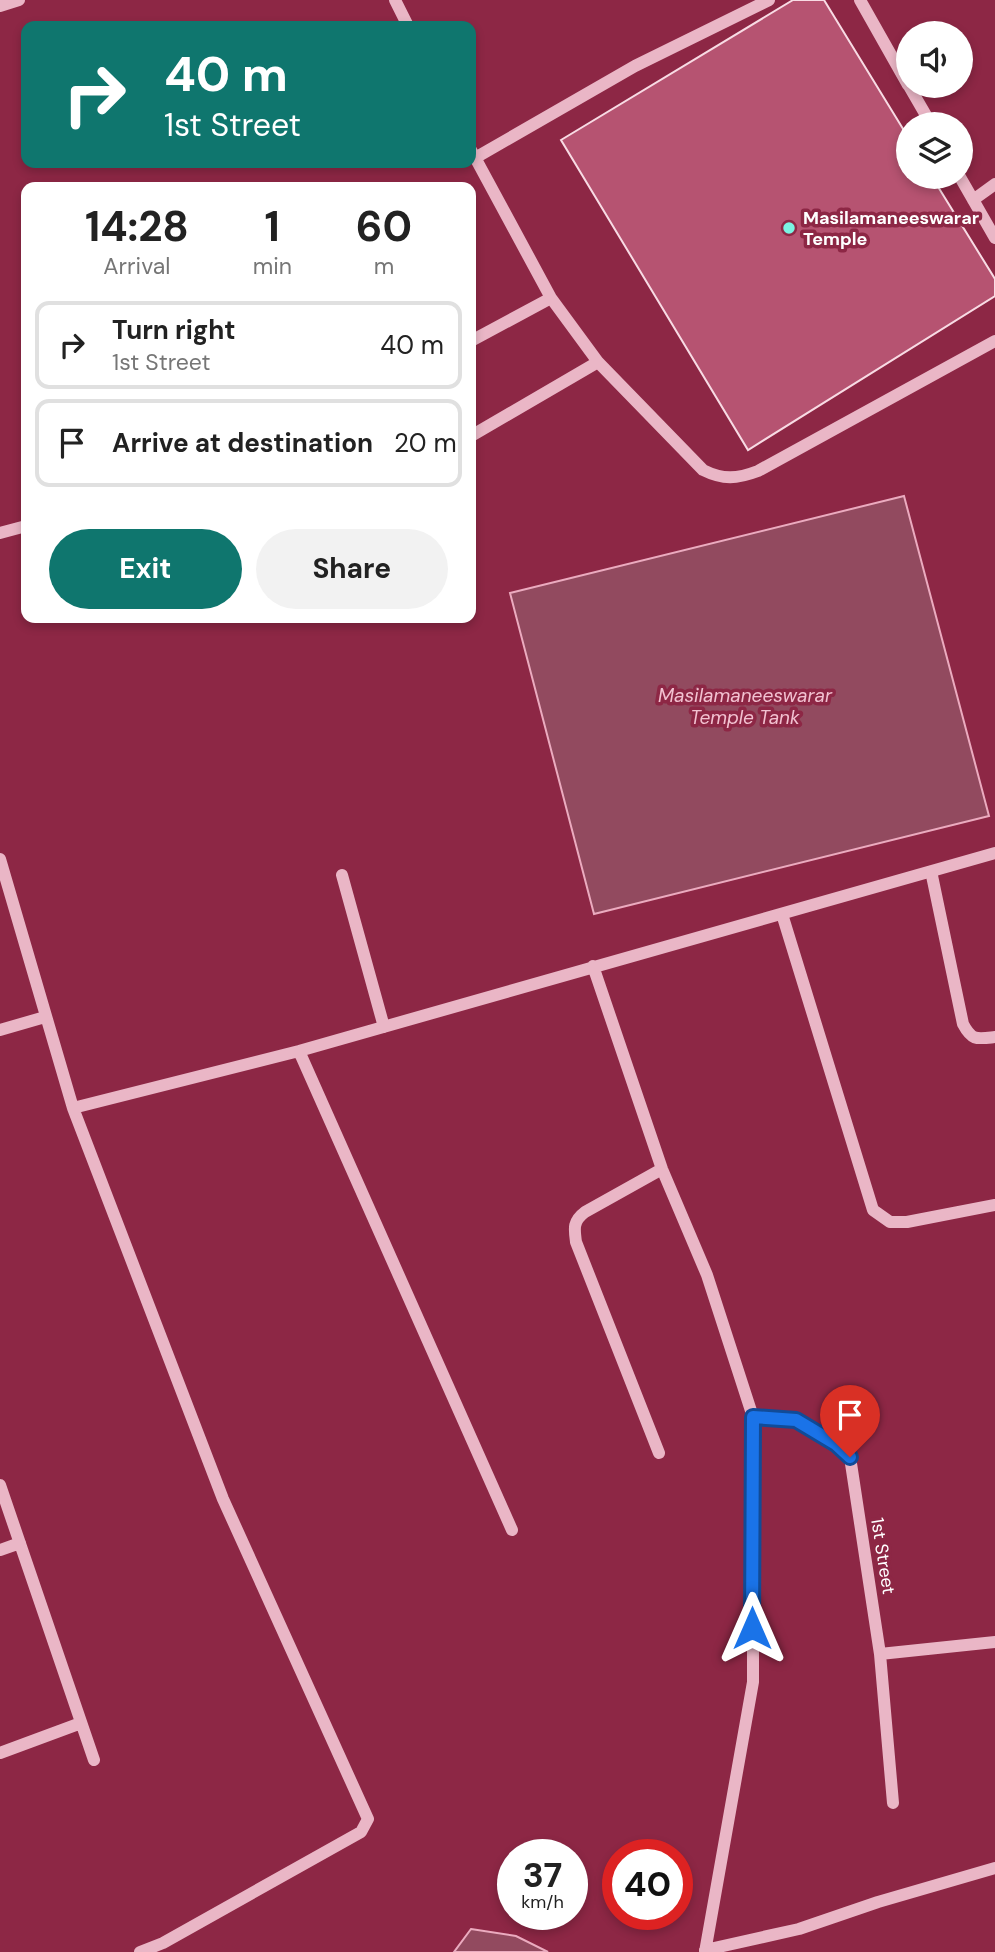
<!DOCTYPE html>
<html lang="en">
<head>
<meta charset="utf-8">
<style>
	:root { --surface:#fff; --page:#f2f2f2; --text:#222; --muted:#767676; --line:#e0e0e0; --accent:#0f766e }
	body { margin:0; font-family:"DM Sans",sans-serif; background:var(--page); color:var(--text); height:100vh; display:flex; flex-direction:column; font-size:26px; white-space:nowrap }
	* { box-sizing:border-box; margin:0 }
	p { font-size:23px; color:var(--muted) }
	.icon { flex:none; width:38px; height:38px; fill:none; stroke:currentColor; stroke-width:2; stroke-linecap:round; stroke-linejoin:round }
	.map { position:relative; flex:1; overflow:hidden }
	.details { position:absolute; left:21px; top:182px; width:455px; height:441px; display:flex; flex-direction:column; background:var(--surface); border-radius:14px; box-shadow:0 4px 10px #0003 }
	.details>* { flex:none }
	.top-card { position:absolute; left:21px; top:21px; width:455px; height:147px; border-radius:14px; box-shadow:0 4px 10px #0003; background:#0f766e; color:#fff; overflow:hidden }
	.fabs { position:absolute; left:896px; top:21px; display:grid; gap:14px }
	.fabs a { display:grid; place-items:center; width:77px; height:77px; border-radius:50%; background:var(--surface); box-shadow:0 4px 10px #0003; font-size:35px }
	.speed { position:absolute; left:497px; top:1839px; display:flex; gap:14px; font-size:35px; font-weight:700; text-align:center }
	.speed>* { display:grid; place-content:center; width:91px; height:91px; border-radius:50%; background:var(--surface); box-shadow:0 4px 10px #0003; line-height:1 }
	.speed small { font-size:18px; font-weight:400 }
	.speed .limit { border:10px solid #d22; background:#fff; color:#111 }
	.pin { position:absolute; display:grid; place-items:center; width:60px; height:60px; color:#fff; margin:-72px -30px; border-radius:50% 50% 50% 0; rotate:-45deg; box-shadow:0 0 7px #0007 }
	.pin .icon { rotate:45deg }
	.me { position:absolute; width:77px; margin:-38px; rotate:0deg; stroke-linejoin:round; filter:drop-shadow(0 0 5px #0008) }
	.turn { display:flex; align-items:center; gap:24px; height:147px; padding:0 28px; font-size:32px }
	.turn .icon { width:91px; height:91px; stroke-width:2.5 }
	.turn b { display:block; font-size:49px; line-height:60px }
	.eta { display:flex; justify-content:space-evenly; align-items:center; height:119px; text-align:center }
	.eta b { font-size:42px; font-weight:700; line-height:49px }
	.primary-button { display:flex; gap:14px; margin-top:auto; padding:14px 28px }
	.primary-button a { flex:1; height:80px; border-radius:42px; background:var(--accent); color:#fff; font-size:28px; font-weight:700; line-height:80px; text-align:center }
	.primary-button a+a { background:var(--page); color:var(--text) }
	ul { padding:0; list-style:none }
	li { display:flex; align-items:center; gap:21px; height:88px; margin:0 14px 10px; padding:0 14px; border:4px solid var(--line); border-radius:14px }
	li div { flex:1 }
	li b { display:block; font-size:26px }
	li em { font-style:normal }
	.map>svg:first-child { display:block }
</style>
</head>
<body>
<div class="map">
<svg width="995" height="1952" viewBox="0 0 995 1952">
	<rect width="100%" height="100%" fill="#8d2745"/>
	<!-- water -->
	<path fill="#924a5f" stroke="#ebabbf" stroke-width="2" d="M904 496 989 816 594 914 510 593Z
		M471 1929 516 1936 548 1952H454Z"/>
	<!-- building -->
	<path fill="#b65371" stroke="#f8dbe4" stroke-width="2" d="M793 0H824L908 137V177H932L995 279V296L748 450 561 140Z"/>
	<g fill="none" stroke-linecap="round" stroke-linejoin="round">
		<!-- minor -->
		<path stroke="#eab6c6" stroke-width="12" d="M395 0 408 26
			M860 0 908 85
			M0 6 19 0
			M909 86 931 124
			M471 150 551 298 598 362 471 436
			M475 158 635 66 769 0
			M960 177 995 238
			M973 200 995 184
			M471 341 551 298
			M598 362 703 470C723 480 737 479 758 471L995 341
			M0 533 26 526
			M0 859 73 1108 223 1499 368 1819 361 1832 163 1943 140 1952
			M931 871 963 1024C972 1041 977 1039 995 1037
			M342 875 384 1027
			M782 914 873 1210 890 1222H907L995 1205
			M593 966 662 1169 707 1275 753 1417V1682L705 1952
			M0 1030 45 1017
			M299 1051 512 1530
			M73 1108 299 1051 995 853
			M753 1417 796 1420 836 1444 850 1457 880 1654 995 1642
			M659 1453 576 1242C574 1228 573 1221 585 1212L662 1169
			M0 1485 94 1760
			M0 1550 20 1543
			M880 1654 893 1803
			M0 1753 81 1723
			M705 1950 799 1929 878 1902 995 1868"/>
	</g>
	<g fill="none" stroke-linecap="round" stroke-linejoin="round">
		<defs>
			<path id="route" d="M752 1628 753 1417 796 1420 836 1444 850 1457"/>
		</defs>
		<!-- route casing -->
		<use href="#route" stroke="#114b97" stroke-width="18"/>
		<!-- route -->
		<use href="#route" stroke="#1a73e8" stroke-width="12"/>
	</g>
	<!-- markers -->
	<circle fill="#7bf3e2" stroke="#8d2745" stroke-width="2.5" cx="789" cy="228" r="7"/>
	<g text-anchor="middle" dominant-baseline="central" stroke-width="7" stroke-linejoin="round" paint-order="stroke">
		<!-- poi labels -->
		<g font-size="18" font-weight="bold" fill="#fff" stroke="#8d2745" text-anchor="start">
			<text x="803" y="218">Masilamaneeswarar<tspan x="803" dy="21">Temple</tspan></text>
		</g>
		<!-- street labels -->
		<g font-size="18" fill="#fff" stroke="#8d2745">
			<text transform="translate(883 1556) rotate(81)">1st Street</text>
		</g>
		<!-- water labels -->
		<g font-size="19" font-style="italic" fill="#f2c2d1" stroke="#8d2745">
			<text x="745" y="695">Masilamaneeswarar<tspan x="745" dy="22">Temple Tank</tspan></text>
		</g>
	</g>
</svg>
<div class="fabs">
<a><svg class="icon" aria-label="sound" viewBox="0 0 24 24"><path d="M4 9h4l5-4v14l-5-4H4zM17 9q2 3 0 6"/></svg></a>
<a><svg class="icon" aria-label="layers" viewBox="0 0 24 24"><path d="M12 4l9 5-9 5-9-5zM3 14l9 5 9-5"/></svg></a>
</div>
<div class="speed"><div>37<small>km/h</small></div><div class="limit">40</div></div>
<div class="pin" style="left:850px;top:1457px;background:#d93025"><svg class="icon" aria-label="arrive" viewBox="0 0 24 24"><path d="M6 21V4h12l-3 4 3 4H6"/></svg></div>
<svg class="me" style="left:752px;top:1628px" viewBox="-20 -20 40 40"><path d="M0-17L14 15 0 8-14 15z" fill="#1a73e8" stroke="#fff" stroke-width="4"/></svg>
<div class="top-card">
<div class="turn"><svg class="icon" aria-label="right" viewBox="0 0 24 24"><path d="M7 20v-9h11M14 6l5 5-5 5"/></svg><div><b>40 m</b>1st Street</div></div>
</div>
<section class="details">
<div class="eta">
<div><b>14:28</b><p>Arrival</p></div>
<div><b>1</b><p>min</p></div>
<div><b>60</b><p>m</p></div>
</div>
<ul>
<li><svg class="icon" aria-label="right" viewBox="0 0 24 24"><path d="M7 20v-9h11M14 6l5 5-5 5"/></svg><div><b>Turn right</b><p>1st Street</p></div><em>40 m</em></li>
<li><svg class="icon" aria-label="arrive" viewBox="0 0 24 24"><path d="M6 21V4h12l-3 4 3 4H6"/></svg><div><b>Arrive at destination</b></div><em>20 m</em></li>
</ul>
<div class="primary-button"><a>Exit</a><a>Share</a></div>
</section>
</div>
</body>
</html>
